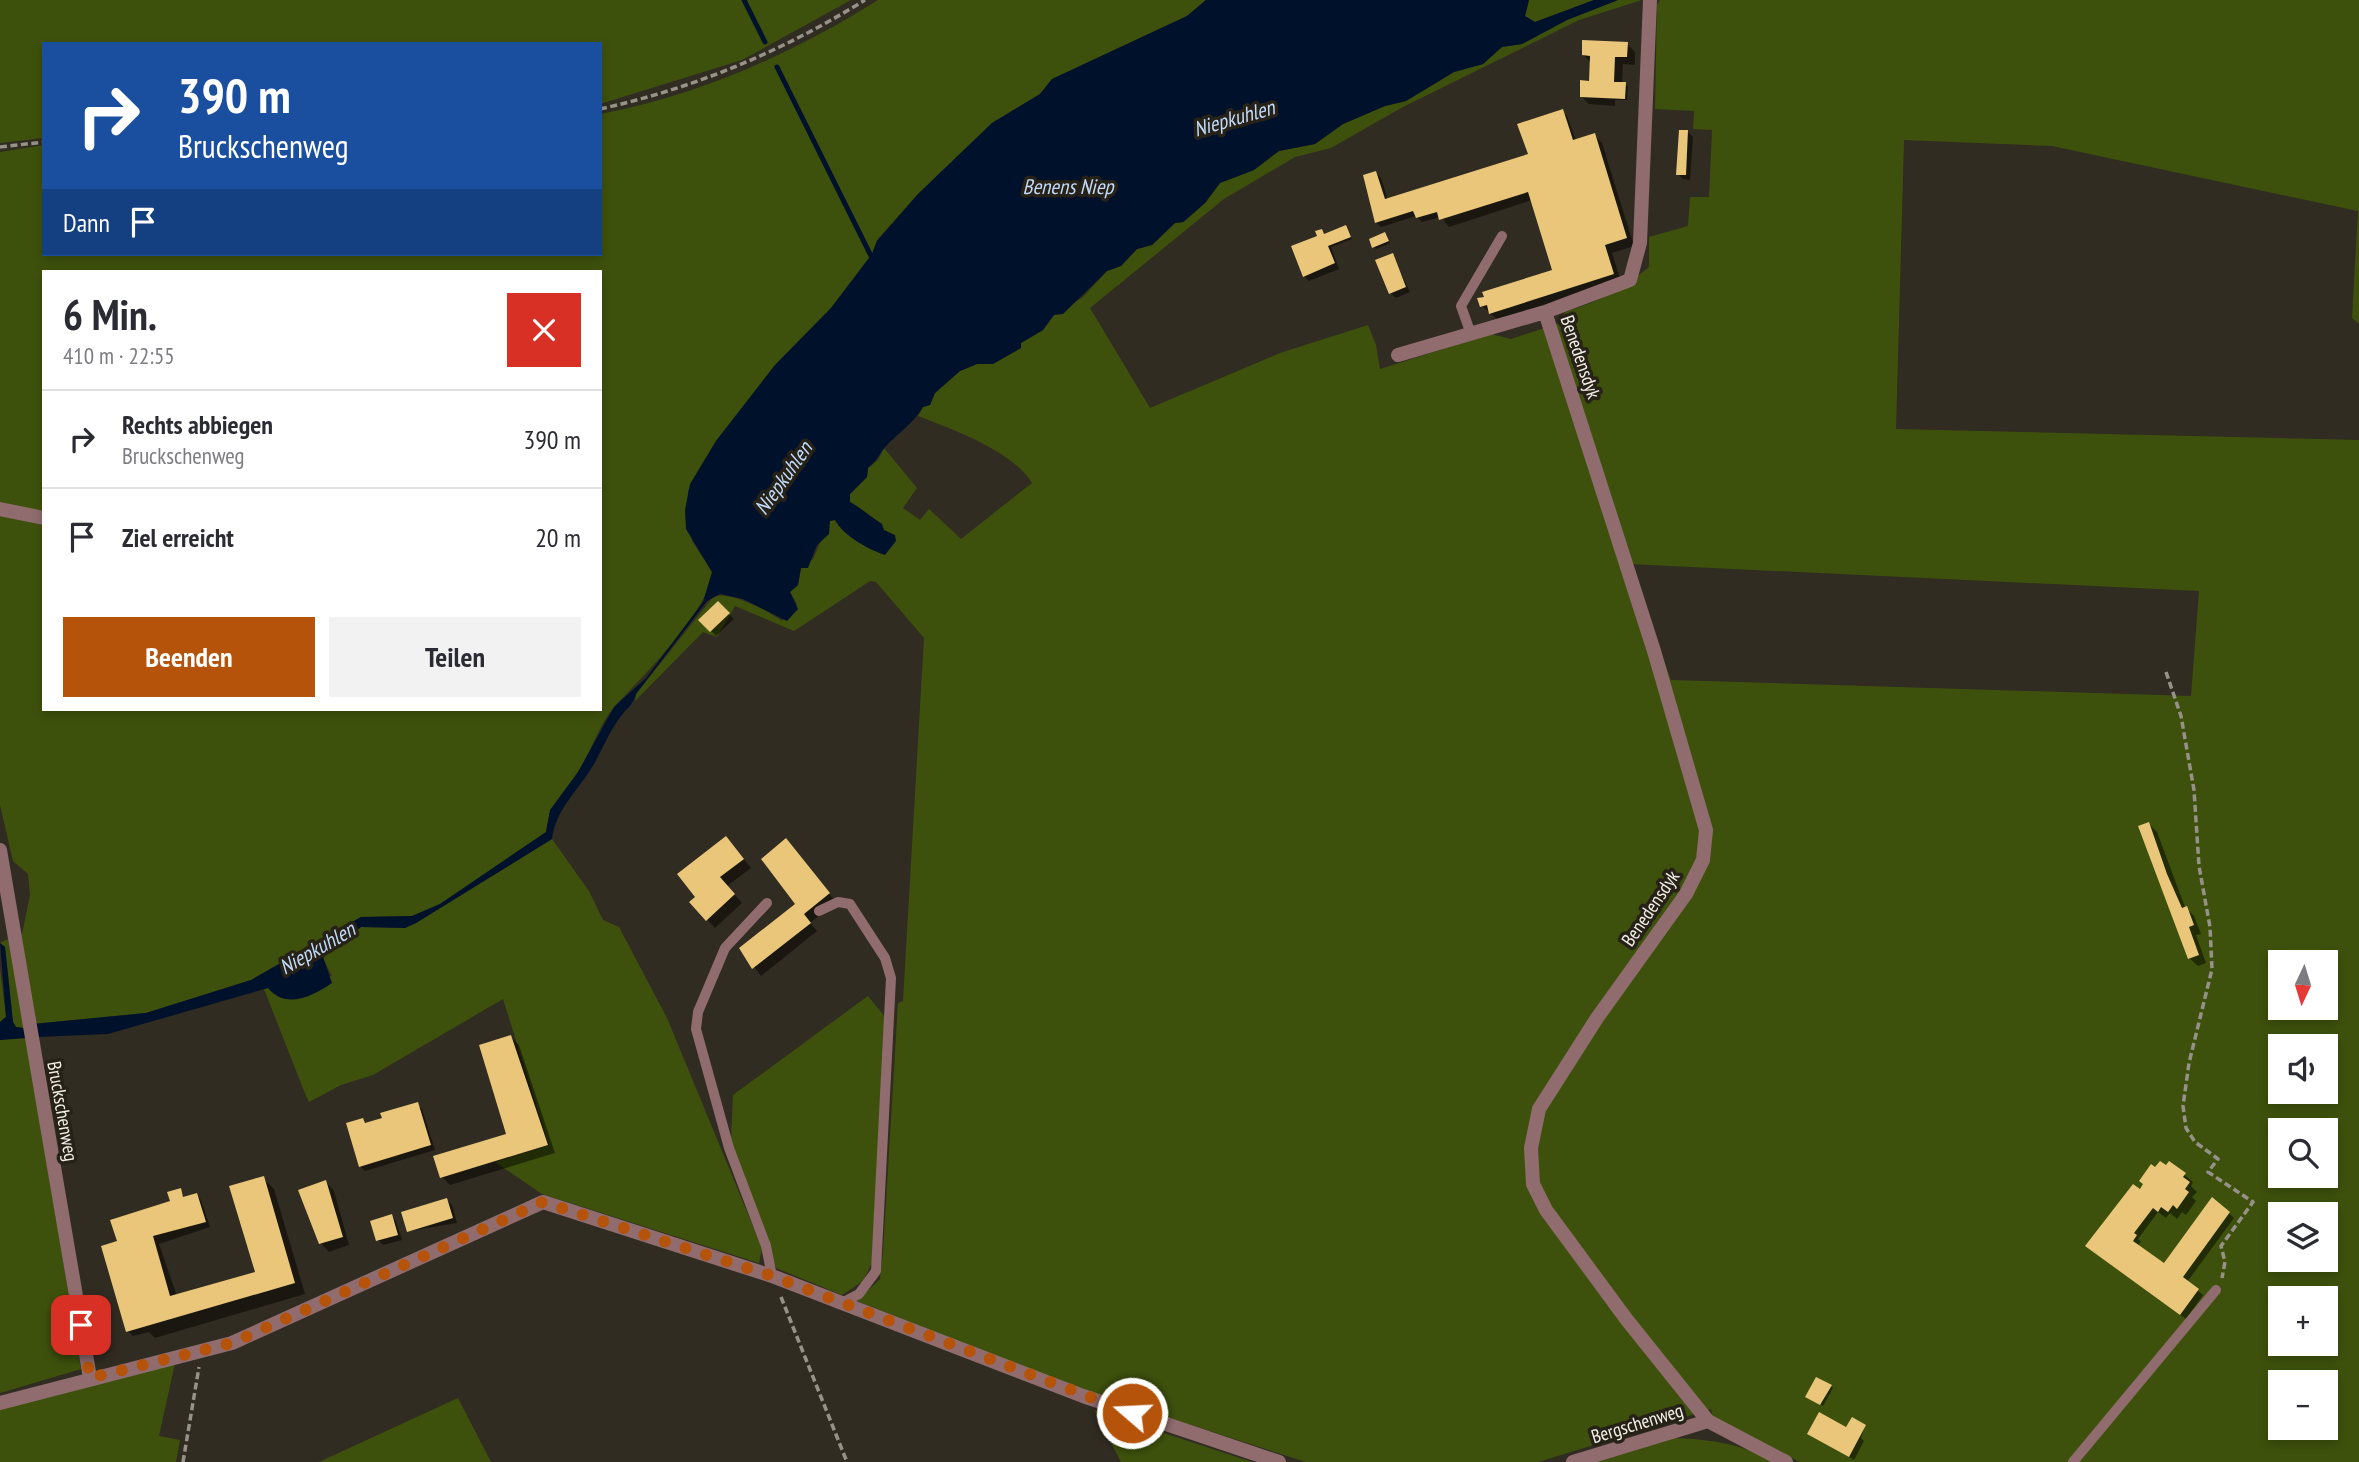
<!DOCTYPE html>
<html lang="de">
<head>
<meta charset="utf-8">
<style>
	:root { --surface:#fff; --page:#f2f2f3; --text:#2b2b33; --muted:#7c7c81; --line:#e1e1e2; --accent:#b45309 }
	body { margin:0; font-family:"PT Sans Narrow",sans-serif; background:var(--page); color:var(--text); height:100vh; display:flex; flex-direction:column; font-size:26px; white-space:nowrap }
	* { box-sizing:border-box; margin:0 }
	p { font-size:23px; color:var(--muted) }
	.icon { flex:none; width:38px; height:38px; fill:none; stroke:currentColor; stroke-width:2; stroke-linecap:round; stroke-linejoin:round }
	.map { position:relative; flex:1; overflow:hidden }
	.details { position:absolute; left:42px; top:270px; width:560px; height:441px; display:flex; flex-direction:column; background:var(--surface); border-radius:0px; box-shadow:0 4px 10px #0003 }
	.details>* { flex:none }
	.hud { position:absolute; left:42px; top:42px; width:560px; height:214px; border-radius:0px; box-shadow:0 4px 10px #0003; background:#1a4fa0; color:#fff; overflow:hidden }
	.needle { width:46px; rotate:184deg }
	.fabs { position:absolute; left:2268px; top:950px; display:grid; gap:14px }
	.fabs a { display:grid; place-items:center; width:70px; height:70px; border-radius:0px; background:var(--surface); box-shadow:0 4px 10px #0003; font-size:35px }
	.pin { position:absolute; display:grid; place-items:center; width:60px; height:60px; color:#fff; margin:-30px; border-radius:14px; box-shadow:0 4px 10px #0006 }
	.me { position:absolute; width:77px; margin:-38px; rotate:289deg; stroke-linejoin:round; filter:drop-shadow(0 0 5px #0008) }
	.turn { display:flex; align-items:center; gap:24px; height:147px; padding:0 21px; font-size:32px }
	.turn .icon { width:91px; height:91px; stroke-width:2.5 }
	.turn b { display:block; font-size:49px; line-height:60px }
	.then { display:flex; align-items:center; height:66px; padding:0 21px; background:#0003; gap:14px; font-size:26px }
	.round { display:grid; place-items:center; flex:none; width:74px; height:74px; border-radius:0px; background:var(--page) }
	.head { display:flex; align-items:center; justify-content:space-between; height:119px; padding:0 21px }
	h1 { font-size:42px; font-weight:800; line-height:52px }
	.primary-button { display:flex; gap:14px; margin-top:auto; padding:14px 21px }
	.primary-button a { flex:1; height:80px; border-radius:0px; background:var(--accent); color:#fff; font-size:28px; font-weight:800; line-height:80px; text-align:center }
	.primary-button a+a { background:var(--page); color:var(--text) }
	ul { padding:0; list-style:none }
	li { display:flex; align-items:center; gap:21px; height:98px; padding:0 21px; border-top:2px solid var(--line) }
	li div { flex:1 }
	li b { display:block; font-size:26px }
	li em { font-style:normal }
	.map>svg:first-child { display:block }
</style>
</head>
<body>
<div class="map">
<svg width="2359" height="1462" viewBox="0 0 2359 1462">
	<rect width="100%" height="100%" fill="#312c21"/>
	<!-- green -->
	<path fill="#3e510c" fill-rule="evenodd" d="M0 0H851L742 60 600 104V44H44V138L0 143Z
		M878 0H1206L1187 16 1052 79 1040 94 992 123 918 194 877 240 872 254 831 308 775 365 716 441 688 491 692 541 712 572C709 612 642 677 615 706 599 724 591 752 578 772 563 796 550 802 546 832L440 904 412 916 361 917 251 980 146 1013 33 1024 21 939 30 895 28 874 13 861 0 805V515L44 523V709H600V271H44V512L0 503V152L44 145V254H600V114C698 96 794 53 878 0Z
		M1529 0H1594L1535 22 1525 16Z
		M1618 0H1642L1579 20 1401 108 1331 148 1295 157 1224 199 1090 308 1150 408 1280 353 1368 325 1376 345 1380 369 1491 334 1511 339 1560 323 1565 312C1602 300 1619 292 1649 267V237L1688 226 1690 197H1709L1712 130 1693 129 1694 111 1655 109 1657 5 1660 0H2359V324L2352 318 2358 211 2052 146 1904 140 1896 429 2359 440V1462H1800L1713 1418 1711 1409 1538 1462H1306L1082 1390 857 1301 880 1279 883 1252 898 1003 903 1001 924 638 876 582 870 581 794 631 735 606 717 637 703 632 635 701 636 694 714 596C733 592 766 610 782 621L797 604 790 592 798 585 801 568 813 559 830 521 835 520C845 537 860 543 878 550L881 555 882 524 850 502V494L867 477 868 468 878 460 884 448 917 488 903 508 920 520 929 509 961 539 1032 483C1013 451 952 429 918 416L923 407 930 405 935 393 960 371 977 364H993L1021 348V343L1043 330 1054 315 1083 297 1107 271 1121 266 1137 249 1152 245 1175 223 1184 222 1205 203 1220 183 1254 170 1279 151 1315 144 1343 124 1385 106 1406 101 1454 72 1483 64 1502 47 1522 44 1567 20ZM1629 564 2199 591 2191 696 1671 680ZM2280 962H2326V1008H2280ZM2280 1046H2326V1092H2280ZM2280 1130H2326V1176H2280ZM2280 1214H2326V1260H2280ZM2280 1298H2326V1344H2280ZM2280 1382H2326V1428H2280Z
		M552 839 589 891 603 920 619 927 667 1018 762 1248 759 1263 542 1194 495 1162 549 1145 503 999 373 1075 341 1085 309 1102 304 1091 264 989 332 976 323 958 361 927 405 928 416 923Z
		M8 939 24 1028 16 1027 13 1022 5 947 0 943Z
		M0 969 6 1017 0 1022Z
		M868 996 885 1017 872 1263 863 1281 842 1295 776 1268 731 1141 733 1095Z
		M26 1038 81 1369 0 1393V1040Z
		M175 1363 159 1436 180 1440 176 1462H0V1410L95 1382Z
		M458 1398 491 1462H319Z
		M1094 1410 1252 1462H1121Z
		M1676 1438C1713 1440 1740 1443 1773 1462H1596Z"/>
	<!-- water -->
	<path fill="#00112c" d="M1206 0H1529L1525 16 1535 22 1594 0H1618L1567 20 1522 44 1502 47 1483 64 1454 72 1406 101 1385 106 1343 124 1315 144 1279 151 1254 170 1220 183 1205 203 1183 222 1175 223 1152 245 1137 249 1121 266 1107 271 1063 314 1054 315 1043 330 1021 343V348L993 364H977L960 371 935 393 930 405 923 407C914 423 898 433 886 446 879 454 877 461 868 468L867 477 850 494V502C863 509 870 517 882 524L884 530 895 535 896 541 885 555C868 549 845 537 835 520L830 521 829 534 817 545 808 568H801L798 585 790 592 798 609 787 621 743 599 720 594 707 601 636 694C634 704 627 708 621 716 610 730 603 748 594 764 579 790 556 808 552 839L416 923 405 928 361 927 323 957 332 983C313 996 286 1010 268 988L108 1034 37 1037 33 1024 146 1013 251 980 361 917 412 916 440 904 546 832 550 810 578 772 614 707 646 678 703 602 712 572 686 529 685 510 690 484 716 441 775 365 831 308 872 254 877 241 918 194 992 123 1040 94 1052 79 1187 16Z
		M0 943 5 947 13 1022 16 1027 24 1028 26 1038 0 1040V1022L6 1017Z"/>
	<!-- shadow -->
	<path fill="#0007" d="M1627 44 1635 52V65L1623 64 1622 84 1628 86 1627 100H1615V106L1589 104 1581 96 1590 82 1591 63 1583 54Z
		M1562 111 1567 116 1576 141 1594 135 1602 143 1634 246 1612 253 1621 282 1499 321 1482 306 1486 298 1554 271 1532 200 1449 227 1441 217 1422 222 1416 216 1381 227 1376 222V173L1381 178 1388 200 1530 155Z
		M1688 132 1693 137 1690 180 1683 179 1678 174Z
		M1346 227 1352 239 1331 247 1339 269 1309 281 1304 276 1321 231 1325 235Z
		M1385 234 1390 243 1376 249 1374 247Z
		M1392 255 1410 292 1396 298 1390 293Z
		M718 604 734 619 716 636 701 620Z
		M2149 824 2157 832 2185 907 2194 916 2201 934 2196 935 2206 963 2198 966 2189 958Z
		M726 838 751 868 727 886 742 903 715 928 691 902 697 897Z
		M786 840 836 902 810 923 817 931 761 976 741 949 797 904Z
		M511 1037 519 1045 555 1153 450 1185 442 1177 508 1135Z
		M417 1104 422 1109 435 1150 365 1171 360 1166 363 1120 367 1124Z
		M2170 1163 2193 1182 2191 1186 2197 1192 2192 1197 2196 1201 2186 1215 2182 1212 2177 1219 2170 1213 2166 1218 2158 1212 2138 1239 2141 1242 2137 1246 2163 1264 2229 1213 2234 1218 2187 1282 2203 1295 2186 1319 2087 1246 2140 1191 2155 1170 2167 1168Z
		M263 1178 274 1189 305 1294 155 1338 149 1332 133 1336 128 1331 116 1243 173 1202 180 1190 184 1198 196 1195 201 1200 210 1227 159 1244 177 1296 257 1273Z
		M326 1182 334 1191 349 1245 329 1252 321 1243Z
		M447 1200 452 1205 457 1223 409 1231Z
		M391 1216 396 1221 402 1240 383 1245 378 1240Z
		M1831 1386 1833 1388 1823 1406 1809 1398Z
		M1865 1426 1861 1438 1864 1441 1854 1460 1809 1433Z"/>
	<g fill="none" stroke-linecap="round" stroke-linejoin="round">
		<!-- stream -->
		<path stroke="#00112c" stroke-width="5" d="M744 0 765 42
			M777 67 874 262"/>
	</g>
	<!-- building -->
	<path fill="#e9c679" d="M1582 40 1628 42 1627 57H1615L1614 82H1626L1625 99 1580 97V80L1589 81 1590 56 1582 55Z
		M1563 109 1573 140 1595 133 1627 238 1605 245 1614 274 1489 314 1487 305 1480 307 1477 298 1484 297 1482 292 1552 270 1528 192 1439 220 1437 212 1416 218 1413 211 1375 223 1363 175 1376 171 1385 199 1528 154 1517 124Z
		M1679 130H1688L1686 175H1676Z
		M1346 225 1351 237 1328 246 1335 263 1303 277 1291 246 1317 236 1315 231 1322 229 1324 234Z
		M1385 232 1389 241 1372 248 1369 239Z
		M1393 253 1406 287 1389 294 1375 260Z
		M718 601 730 613 710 632 698 620Z
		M2149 822 2167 874 2182 908 2187 906 2194 925 2189 927 2199 955 2188 959 2138 826Z
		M726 836 744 859 720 877 735 894 706 921 689 902 695 897 677 874Z
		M786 838 830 893 804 914 811 923 752 969 739 948 795 904 761 859Z
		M511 1035 548 1145 440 1178 433 1156 506 1134 479 1045Z
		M418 1102 431 1145 359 1167 346 1123 363 1118 365 1123 382 1118 380 1113Z
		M2160 1161 2166 1165 2169 1161 2186 1173 2183 1177 2190 1182 2185 1189 2189 1192 2177 1209 2173 1205 2168 1212 2161 1207 2158 1212 2153 1208 2134 1233 2137 1235 2133 1241 2164 1263 2212 1197 2230 1212 2183 1277 2199 1289 2180 1315 2085 1246 2133 1184 2140 1189 2143 1184 2139 1181 2151 1164 2155 1167Z
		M264 1176 295 1283 126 1332 101 1246 117 1241 110 1220 170 1201 167 1192 181 1188 183 1197 197 1193 206 1222 153 1236 170 1296 255 1272 229 1186Z
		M326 1180 343 1237 319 1244 298 1190Z
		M447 1198 453 1218 407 1232 401 1212Z
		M392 1214 398 1235 376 1241 370 1221Z
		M1816 1377 1832 1385 1820 1405 1805 1397Z
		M1819 1412 1846 1427 1852 1417 1866 1425 1849 1457 1807 1434Z"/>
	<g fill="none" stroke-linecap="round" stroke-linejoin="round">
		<!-- path -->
		<path stroke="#969289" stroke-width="3.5" stroke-dasharray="7 3.5" stroke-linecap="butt" d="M600 109C695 88 783 51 865 0
			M0 147 44 142
			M2166 672 2181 716 2194 790 2199 866 2210 927 2212 969 2189 1063 2183 1106 2186 1128 2195 1142 2218 1159 2208 1172 2253 1202 2221 1246 2225 1262 2222 1278
			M781 1297 847 1462
			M183 1462 199 1367"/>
		<!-- service -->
		<path stroke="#906c6f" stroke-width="10" d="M1471 334 1461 306 1502 236
			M767 903 725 948 698 1012 696 1029 729 1148 766 1246 772 1276
			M819 911 838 902 850 904 885 958 891 978 876 1271 859 1294 842 1303
			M2073 1462 2216 1290"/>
		<!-- minor -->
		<path stroke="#906c6f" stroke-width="14" d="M1650 0 1640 243 1630 280 1545 312 1654 651 1706 830 1703 860 1686 894 1597 1018 1539 1109 1531 1148 1533 1184 1546 1210 1627 1320 1708 1421
			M1398 355 1545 312
			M0 509 44 518
			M0 850 90 1378
			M0 1403 232 1343 543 1202 772 1276 1083 1396 1279 1462
			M1573 1462 1708 1421 1786 1462"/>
	</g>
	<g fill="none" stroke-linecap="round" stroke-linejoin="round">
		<!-- route -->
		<path stroke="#b45309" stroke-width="12" stroke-dasharray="0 21.6" d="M81 1325 90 1378 232 1343 543 1202 772 1276 1132 1413"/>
	</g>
	<g text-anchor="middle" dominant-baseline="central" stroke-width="7" stroke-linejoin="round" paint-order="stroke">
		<!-- street labels -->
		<g font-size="19" fill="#f3f0e9" stroke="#272218">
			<text transform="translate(1581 357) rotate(71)">Benedensdyk</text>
			<text transform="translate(1650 908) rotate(-56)">Benedensdyk</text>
			<text transform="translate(63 1111) rotate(80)">Bruckschenweg</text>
			<text transform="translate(1637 1423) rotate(-17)">Bergschenweg</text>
		</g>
		<!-- water labels -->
		<g font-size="21" font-style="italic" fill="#c1dafb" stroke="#272218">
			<text transform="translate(1234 118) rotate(-16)">Niepkuhlen</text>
			<text x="1068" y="186">Benens Niep</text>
			<text transform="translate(783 478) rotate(-55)">Niepkuhlen</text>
			<text transform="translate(317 948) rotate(-30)">Niepkuhlen</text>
		</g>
	</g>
</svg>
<div class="fabs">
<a><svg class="needle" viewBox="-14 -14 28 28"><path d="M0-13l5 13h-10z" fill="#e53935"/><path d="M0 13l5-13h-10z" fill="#7c7c81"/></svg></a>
<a><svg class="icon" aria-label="sound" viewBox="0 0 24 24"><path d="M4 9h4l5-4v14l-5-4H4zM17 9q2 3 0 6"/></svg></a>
<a><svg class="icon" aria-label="search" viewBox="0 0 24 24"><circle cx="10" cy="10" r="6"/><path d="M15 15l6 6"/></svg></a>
<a><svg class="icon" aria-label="layers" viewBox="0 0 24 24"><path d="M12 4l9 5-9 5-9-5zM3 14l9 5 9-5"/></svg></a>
<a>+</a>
<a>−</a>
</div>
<div class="pin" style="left:81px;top:1325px;background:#d93025"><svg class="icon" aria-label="arrive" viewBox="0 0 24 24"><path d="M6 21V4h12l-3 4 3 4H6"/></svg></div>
<svg class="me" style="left:1132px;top:1413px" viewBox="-20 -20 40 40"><circle r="17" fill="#b45309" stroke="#fff" stroke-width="3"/><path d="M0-11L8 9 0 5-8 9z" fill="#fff"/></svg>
<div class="hud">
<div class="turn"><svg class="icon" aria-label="right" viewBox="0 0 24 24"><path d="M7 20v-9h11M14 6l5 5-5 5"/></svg><div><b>390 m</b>Bruckschenweg</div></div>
<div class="then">Dann<svg class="icon" aria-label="arrive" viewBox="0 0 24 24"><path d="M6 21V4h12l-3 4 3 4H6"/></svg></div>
</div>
<section class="details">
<div class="head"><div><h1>6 Min.</h1><p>410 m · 22:55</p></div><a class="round" style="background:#d93025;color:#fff"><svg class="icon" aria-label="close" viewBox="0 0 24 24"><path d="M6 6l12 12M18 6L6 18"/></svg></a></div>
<ul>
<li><svg class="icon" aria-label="right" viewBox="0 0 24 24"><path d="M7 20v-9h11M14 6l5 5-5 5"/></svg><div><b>Rechts abbiegen</b><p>Bruckschenweg</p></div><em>390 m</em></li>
<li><svg class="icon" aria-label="arrive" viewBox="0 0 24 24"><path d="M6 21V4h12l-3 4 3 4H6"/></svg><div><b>Ziel erreicht</b></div><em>20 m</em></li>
</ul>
<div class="primary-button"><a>Beenden</a><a>Teilen</a></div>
</section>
</div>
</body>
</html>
